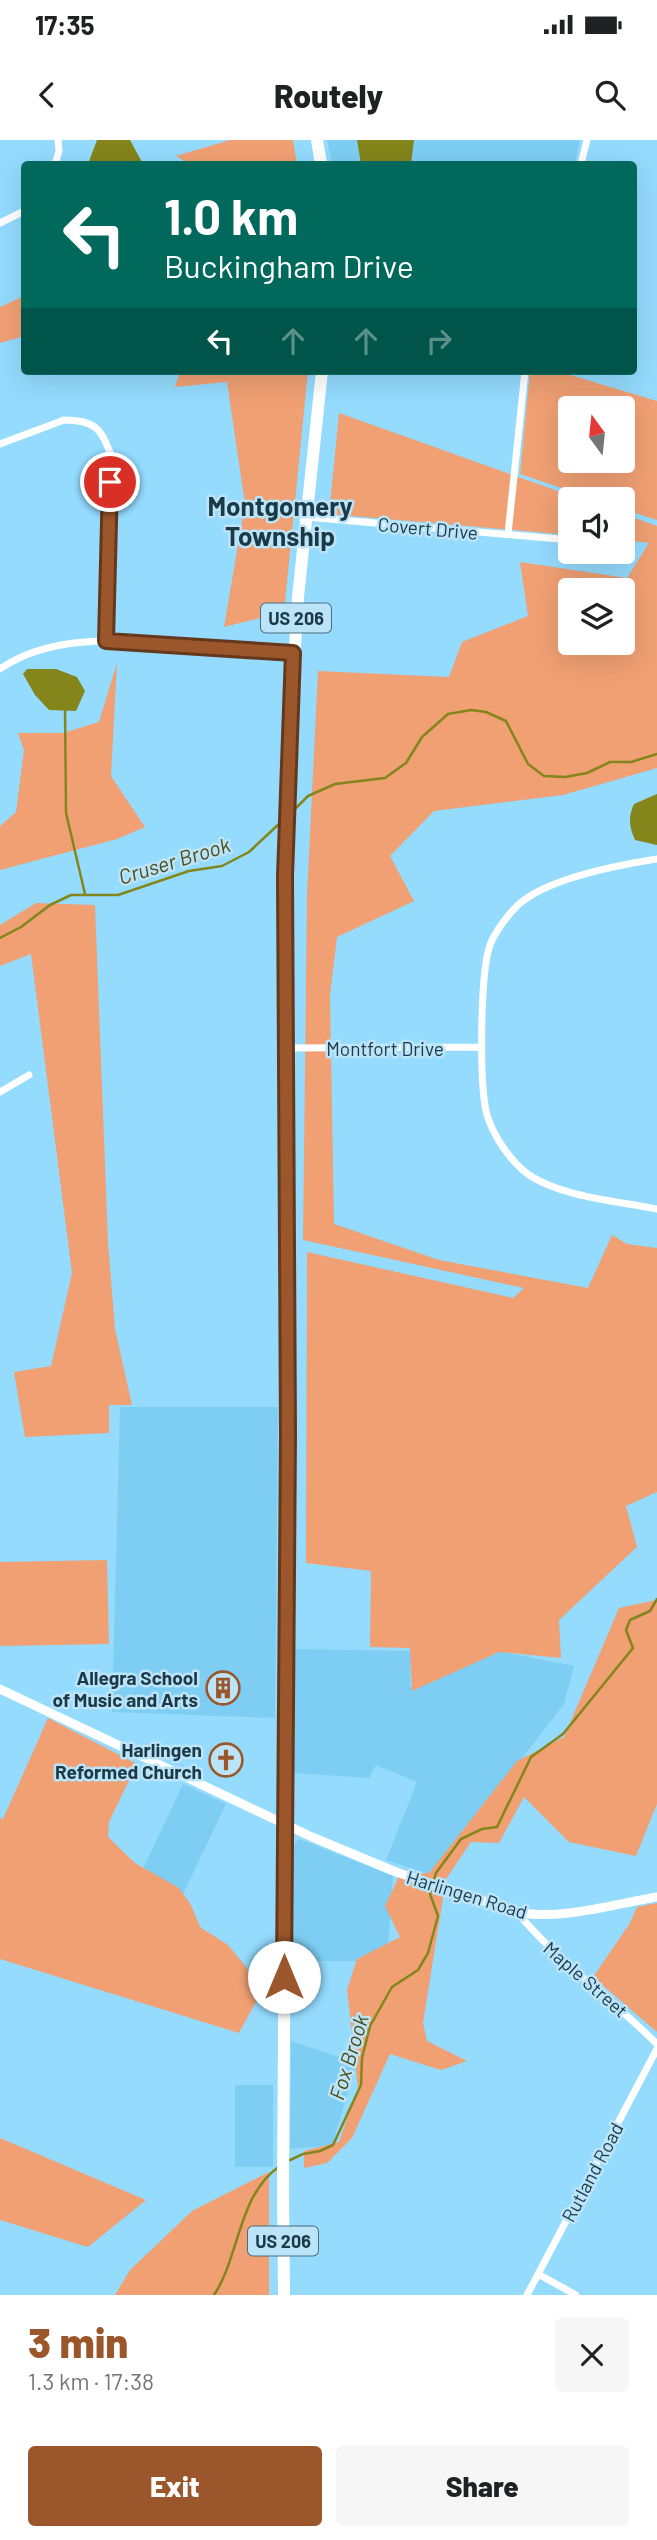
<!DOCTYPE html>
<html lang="en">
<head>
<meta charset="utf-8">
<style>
	:root { --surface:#fff; --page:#f6f6f6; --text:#202124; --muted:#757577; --accent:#9b562b }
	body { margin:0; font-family:Barlow,sans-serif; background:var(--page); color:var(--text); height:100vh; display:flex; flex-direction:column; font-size:26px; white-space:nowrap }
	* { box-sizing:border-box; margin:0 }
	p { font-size:23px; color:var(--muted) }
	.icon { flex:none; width:38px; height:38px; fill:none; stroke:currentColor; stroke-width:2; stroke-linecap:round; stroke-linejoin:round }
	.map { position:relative; height:2155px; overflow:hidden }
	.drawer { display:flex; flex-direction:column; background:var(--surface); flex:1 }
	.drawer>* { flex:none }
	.banner { position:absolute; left:21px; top:21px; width:616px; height:214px; border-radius:7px; box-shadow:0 7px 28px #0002; background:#00695c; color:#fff; overflow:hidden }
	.needle { width:46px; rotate:345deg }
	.buttons { position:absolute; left:558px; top:256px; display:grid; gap:14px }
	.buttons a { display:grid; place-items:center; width:77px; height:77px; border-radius:7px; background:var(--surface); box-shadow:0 7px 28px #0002; font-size:35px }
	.pin { position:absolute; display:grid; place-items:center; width:60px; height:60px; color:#fff; margin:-30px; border:4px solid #fff; border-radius:50%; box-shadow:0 2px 7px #0007 }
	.me { position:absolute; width:77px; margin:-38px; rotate:0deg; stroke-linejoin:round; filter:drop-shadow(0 0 5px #0008) }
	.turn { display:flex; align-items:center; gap:24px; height:147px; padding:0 28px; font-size:32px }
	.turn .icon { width:91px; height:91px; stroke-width:2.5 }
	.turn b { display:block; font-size:49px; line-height:60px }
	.lanes { display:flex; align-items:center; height:66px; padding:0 28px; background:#0003; justify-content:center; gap:35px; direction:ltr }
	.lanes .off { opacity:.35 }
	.round { display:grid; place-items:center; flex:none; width:74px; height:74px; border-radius:7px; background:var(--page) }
	.head { display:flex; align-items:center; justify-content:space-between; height:119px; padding:0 28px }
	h1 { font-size:42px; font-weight:800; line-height:52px; color:var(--accent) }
	.button { display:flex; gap:14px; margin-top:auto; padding:14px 28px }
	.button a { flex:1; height:80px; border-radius:7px; background:var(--accent); color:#fff; font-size:28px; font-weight:800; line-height:80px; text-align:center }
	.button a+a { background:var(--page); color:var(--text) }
	.status { display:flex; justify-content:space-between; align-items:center; height:49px; padding:0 35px; background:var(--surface); direction:ltr }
	.status svg { height:19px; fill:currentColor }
	header { display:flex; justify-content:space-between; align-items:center; height:91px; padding:0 28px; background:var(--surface); font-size:32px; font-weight:800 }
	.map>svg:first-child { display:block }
</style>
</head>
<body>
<div class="status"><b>17:35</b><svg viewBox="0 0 49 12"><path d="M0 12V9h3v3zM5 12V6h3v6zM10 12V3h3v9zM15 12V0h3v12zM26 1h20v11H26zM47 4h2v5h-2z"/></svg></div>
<header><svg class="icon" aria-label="back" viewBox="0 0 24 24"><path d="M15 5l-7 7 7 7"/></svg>Routely<svg class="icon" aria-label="search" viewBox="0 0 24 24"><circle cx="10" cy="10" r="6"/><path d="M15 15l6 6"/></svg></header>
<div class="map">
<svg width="657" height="2155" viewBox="0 0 657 2155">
	<rect width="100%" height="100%" fill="#94dbfe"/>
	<!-- built -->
	<path fill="#7ecef3" d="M327 0H580L575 24H332Z
		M120 1267H278L275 1578 112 1572Z
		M433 1498 574 1526 564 1564 432 1735 386 1720 417 1642 376 1625 369 1638 294 1633V1576L295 1509 411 1511 410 1547Z
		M183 1644 226 1664 183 1754 141 1733Z
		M299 1699 393 1736 387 1821H293V1705Z
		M291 1901 357 1923 332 2005 290 2009Z
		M235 1945H273V2027H235Z"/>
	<!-- green -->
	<path fill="#f0a073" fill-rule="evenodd" d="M230 0H293L297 24H189L176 16Z
		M24 156V196L0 203V167Z
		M180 231H308L284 472 224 487 245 364 227 242 175 247Z
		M530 231H557L657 261V380L623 369V359H594L520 334ZM570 268H623V320H570Z
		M339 273 580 359H570V395L329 374Z
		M623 374 657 386V628L563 655 434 671 390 716 414 761 337 797 330 855 334 1084 439 1120 588 1148 612 1095 627 1104 657 1108V1352L626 1366 637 1407 559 1480 561 1518 499 1512 412 1551 410 1508 370 1507 371 1431 306 1423 307 1112 513 1158 524 1148 303 1100 307 755 318 531 449 537 462 502 528 476 520 422 627 438 649 403 623 400ZM570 450H623V502H570Z
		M117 523 111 636 145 687 117 699 0 730V686L16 672 24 610 18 593H63L99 582Z
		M36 763 95 765 108 1102 115 1189 132 1265H109V1293L25 1297 14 1232 51 1226 72 1133 31 814 0 826V785Z
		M107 1420 109 1504 0 1506V1422Z
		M657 1460V1664L636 1716 569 1702 524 1657 499 1703 471 1702 446 1739 423 1883 427 1901 467 1921 441 1930 390 1914 352 1998 327 2023 304 2028V2011L339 2002 358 1948 347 1850 357 1819 400 1797 385 1766 400 1734 429 1733 517 1621 564 1597 619 1468Z
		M48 1578 137 1624 109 1682 108 1697 135 1723 179 1748 191 1765 200 1787 228 1805 247 1828 258 1858 239 1893 0 1819V1678L3 1679Z
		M657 1763V1892L593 1837 630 1783 637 1767Z
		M0 1998 146 2060 88 2107 0 2080Z
		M269 2032V2155H115L130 2130 192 2071Z"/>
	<!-- water -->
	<path fill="#84851a" d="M97 0H130L143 24H88Z
		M357 0H414L411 24H361Z
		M27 529H56L77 537 85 551 76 571 49 570 35 555 23 534Z
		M657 654V705L635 700C629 687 628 677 634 664Z"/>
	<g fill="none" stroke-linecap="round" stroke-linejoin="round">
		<!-- stream -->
		<path stroke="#84851a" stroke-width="2.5" d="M65 567 66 673 85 754
			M290 674 308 656 335 644 385 638 406 623 422 597 448 574 471 570 486 572 506 581 528 624 544 636 565 637 587 633 610 622H631L657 614
			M0 798 21 787 50 765 71 755H118L189 731 222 726 249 712 280 683
			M288 2021 303 2014 320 2011 333 2005 361 1945 362 1918 370 1886 392 1847 418 1830 428 1813 438 1776 430 1754 436 1733 461 1699 482 1689 497 1687 531 1617 563 1594 633 1508 626 1490 630 1480 650 1471 657 1459
			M214 2155C240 2116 238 2054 280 2026"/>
		<!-- minor -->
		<path stroke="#fff" stroke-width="7" d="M55 24 59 11 58 0
			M581 24 587 0
			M0 83 24 71
			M0 304 64 280C94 280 102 288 111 316L106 501
			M306 377 570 400
			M508 394 525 231
			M0 529C56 490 131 502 195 506 228 508 261 508 293 513
			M657 719C619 725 545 739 517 766 507 776 495 792 490 805 480 833 479 946 487 975 494 997 510 1021 529 1035 562 1057 618 1061 657 1069
			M287 908 482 907
			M0 952 29 935
			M517 1772C558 1822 611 1858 657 1904
			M538 2134 576 2155
			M527 2155 657 1909"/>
		<!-- tertiary -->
		<path stroke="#fff" stroke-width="9" d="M0 1549 312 1697 396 1732 517 1772C559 1781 614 1764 657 1757"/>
		<!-- trunk -->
		<path stroke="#fff" stroke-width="12" d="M317 0 321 24
			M284 2155 283 2048 288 1294 286 657 298 457 322 231"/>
	</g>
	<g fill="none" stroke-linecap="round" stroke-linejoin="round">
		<defs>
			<path id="route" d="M110 342 106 501 293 513 285 736 288 1294 284 1837"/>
		</defs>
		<!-- route casing -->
		<use href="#route" stroke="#65381c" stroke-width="18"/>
		<!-- route -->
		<use href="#route" stroke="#9b562b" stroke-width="12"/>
	</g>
	<!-- icons -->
	<defs>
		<symbol id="building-ring" viewBox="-11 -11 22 22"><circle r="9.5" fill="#bbe4f9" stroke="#9b562b" stroke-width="1.5"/><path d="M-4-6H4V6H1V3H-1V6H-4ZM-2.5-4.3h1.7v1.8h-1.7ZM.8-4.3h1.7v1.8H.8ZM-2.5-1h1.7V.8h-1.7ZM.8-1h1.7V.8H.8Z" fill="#9b562b"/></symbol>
		<symbol id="church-ring" viewBox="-11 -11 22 22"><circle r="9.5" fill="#bbe4f9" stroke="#9b562b" stroke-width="1.5"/><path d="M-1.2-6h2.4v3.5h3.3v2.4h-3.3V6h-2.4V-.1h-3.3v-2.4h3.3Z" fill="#9b562b"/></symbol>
	</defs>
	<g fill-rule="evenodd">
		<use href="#building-ring" x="204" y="1529" width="38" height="38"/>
		<use href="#church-ring" x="207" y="1601" width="38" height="38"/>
	</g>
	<g text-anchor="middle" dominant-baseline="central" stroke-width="5" stroke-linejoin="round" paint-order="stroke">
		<!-- shield labels -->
		<g fill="#bbe4f9" stroke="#4b6c7c" stroke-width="2">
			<rect x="261" y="463.5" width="70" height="29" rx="5"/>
			<rect x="248" y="2086.5" width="70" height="29" rx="5"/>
		</g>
		<g font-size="18" font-weight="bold" fill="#1b3947">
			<text x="296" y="478">US 206</text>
			<text x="283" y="2101">US 206</text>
		</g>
		<!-- street labels -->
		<g font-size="19" fill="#1b3947" stroke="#bbe4f9">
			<text transform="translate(428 388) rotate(5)">Covert Drive</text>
			<text x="385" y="908">Montfort Drive</text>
			<text transform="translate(467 1754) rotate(17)">Harlingen Road</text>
			<text transform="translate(586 1839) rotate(41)">Maple Street</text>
			<text transform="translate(592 2032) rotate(-62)">Rutland Road</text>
		</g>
		<!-- poi labels -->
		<g font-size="19" font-weight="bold" fill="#1b3947" stroke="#bbe4f9" text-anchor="end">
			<text x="198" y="1537">Allegra School<tspan x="198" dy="22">of Music and Arts</tspan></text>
			<text x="202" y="1609">Harlingen<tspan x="202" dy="22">Reformed Church</tspan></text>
		</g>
		<!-- water labels -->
		<g font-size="21" font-style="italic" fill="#4d4d19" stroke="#bbe4f9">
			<text transform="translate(174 720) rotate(-17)">Cruser Brook</text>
			<text transform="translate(348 1917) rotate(-73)">Fox Brook</text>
		</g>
		<!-- district labels -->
		<g font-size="26" font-weight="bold" fill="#1b3947" stroke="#bbe4f9">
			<text x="280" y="365">Montgomery<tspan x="280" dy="30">Township</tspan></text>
		</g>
	</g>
</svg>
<div class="buttons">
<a><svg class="needle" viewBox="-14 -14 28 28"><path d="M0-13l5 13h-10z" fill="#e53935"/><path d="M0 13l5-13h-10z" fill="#757577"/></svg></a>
<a><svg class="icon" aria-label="sound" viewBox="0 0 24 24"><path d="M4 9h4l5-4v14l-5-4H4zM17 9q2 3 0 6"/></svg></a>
<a><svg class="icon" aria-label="layers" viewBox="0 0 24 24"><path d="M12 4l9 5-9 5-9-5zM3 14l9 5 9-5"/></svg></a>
</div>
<div class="pin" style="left:110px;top:342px;background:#d93025"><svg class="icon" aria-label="arrive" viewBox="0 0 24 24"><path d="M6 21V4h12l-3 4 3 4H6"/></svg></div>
<svg class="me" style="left:284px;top:1837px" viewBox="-20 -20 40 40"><circle r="19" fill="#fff"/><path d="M0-13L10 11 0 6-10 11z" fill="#9b562b"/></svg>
<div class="banner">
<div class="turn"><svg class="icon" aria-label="left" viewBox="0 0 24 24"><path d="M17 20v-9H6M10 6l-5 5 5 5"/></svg><div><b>1.0 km</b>Buckingham Drive</div></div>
<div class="lanes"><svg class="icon" aria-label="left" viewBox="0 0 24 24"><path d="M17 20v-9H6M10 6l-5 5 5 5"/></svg><svg class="icon off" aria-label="ahead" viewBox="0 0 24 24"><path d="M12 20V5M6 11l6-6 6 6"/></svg><svg class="icon off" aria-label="ahead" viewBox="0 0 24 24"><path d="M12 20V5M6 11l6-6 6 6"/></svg><svg class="icon off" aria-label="right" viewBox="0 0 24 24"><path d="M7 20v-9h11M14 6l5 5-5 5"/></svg></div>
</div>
</div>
<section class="drawer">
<div class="head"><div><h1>3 min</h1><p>1.3 km · 17:38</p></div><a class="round"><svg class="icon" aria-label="close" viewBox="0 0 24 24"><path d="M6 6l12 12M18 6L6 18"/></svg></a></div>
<div class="button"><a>Exit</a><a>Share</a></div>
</section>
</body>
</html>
